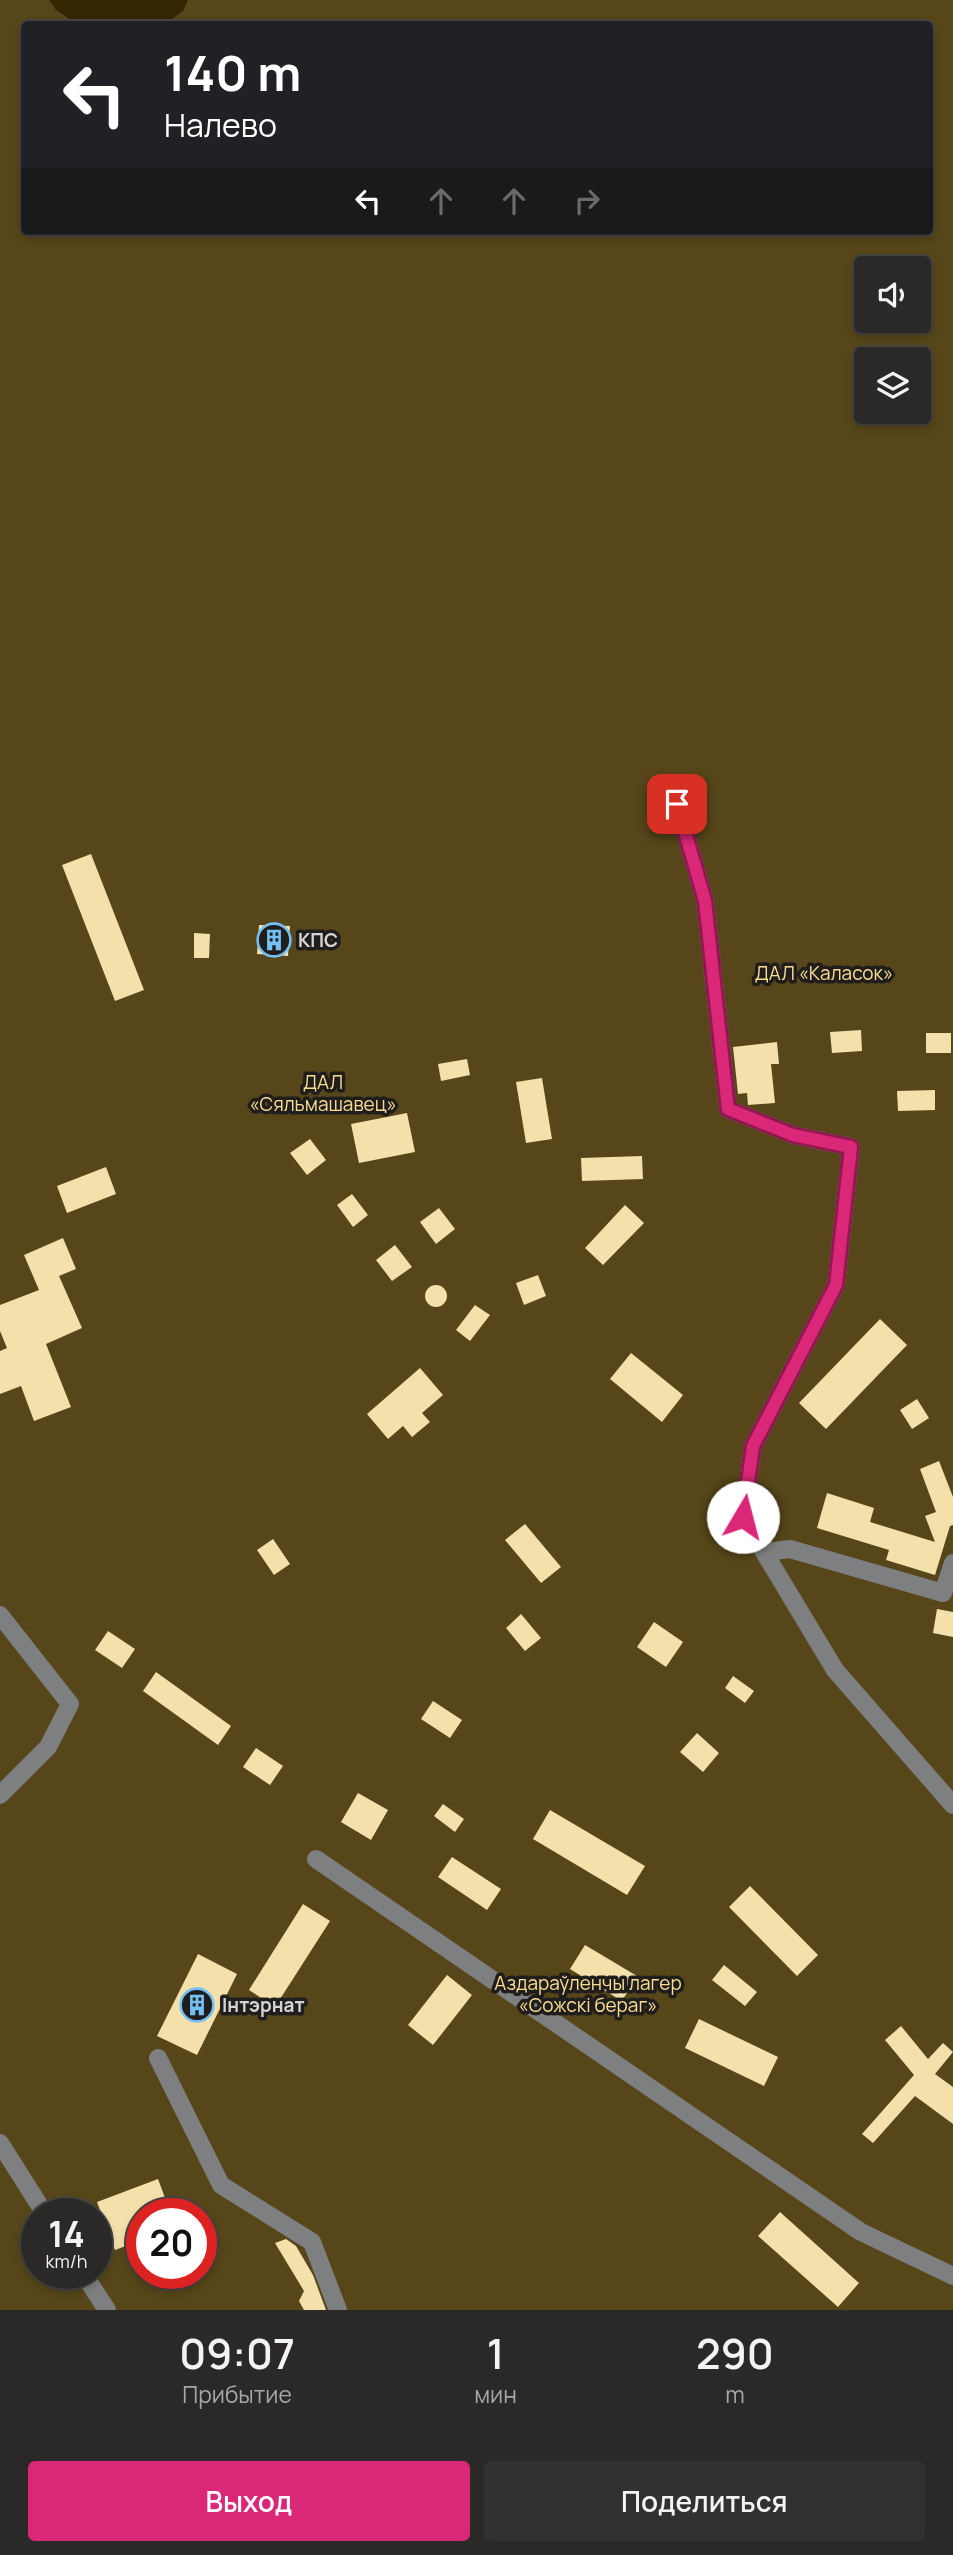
<!DOCTYPE html>
<html lang="ru">
<head>
<meta charset="utf-8">
<style>
	:root { --surface:#2a2927; --page:#32312f; --text:#f1f3f6; --muted:#a5a6a7; --line:#464544; --accent:#db2777 }
	body { margin:0; font-family:Manrope,sans-serif; background:var(--page); color:var(--text); height:100vh; display:flex; flex-direction:column; font-size:26px; white-space:nowrap }
	* { box-sizing:border-box; margin:0 }
	p { font-size:23px; color:var(--muted) }
	.icon { flex:none; width:38px; height:38px; fill:none; stroke:currentColor; stroke-width:2; stroke-linecap:round; stroke-linejoin:round }
	.map { position:relative; height:2310px; overflow:hidden }
	.panel { display:flex; flex-direction:column; background:var(--surface); flex:1 }
	.panel>* { flex:none }
	.guide { position:absolute; left:21px; top:21px; width:912px; height:214px; border-radius:7px; box-shadow:0 4px 10px #0003,0 0 0 2px var(--line); background:#202124; color:#fff; overflow:hidden }
	.tools { position:absolute; left:854px; top:256px; display:grid; gap:14px }
	.tools a { display:grid; place-items:center; width:77px; height:77px; border-radius:7px; background:var(--surface); box-shadow:0 4px 10px #0003,0 0 0 2px var(--line); font-size:35px }
	.speed { position:absolute; left:21px; top:2198px; display:flex; gap:14px; font-size:35px; font-weight:700; text-align:center }
	.speed>* { display:grid; place-content:center; width:91px; height:91px; border-radius:50%; background:var(--surface); box-shadow:0 4px 10px #0003,0 0 0 2px var(--line); line-height:1 }
	.speed small { font-size:18px; font-weight:400 }
	.speed .limit { border:10px solid #d22; background:#fff; color:#111 }
	.pin { position:absolute; display:grid; place-items:center; width:60px; height:60px; color:#fff; margin:-30px; border-radius:14px; box-shadow:0 4px 10px #0006 }
	.me { position:absolute; width:77px; margin:-38px; rotate:8deg; stroke-linejoin:round; filter:drop-shadow(0 0 5px #0008) }
	.turn { display:flex; align-items:center; gap:24px; height:147px; padding:0 28px; font-size:32px }
	.turn .icon { width:91px; height:91px; stroke-width:2.5 }
	.turn b { display:block; font-size:49px; line-height:60px }
	.lanes { display:flex; align-items:center; height:66px; padding:0 28px; background:#0003; justify-content:center; gap:35px; direction:ltr }
	.lanes .off { opacity:.35 }
	.eta { display:flex; justify-content:space-evenly; align-items:center; height:119px; text-align:center }
	.eta b { font-size:42px; font-weight:600; line-height:49px }
	.action { display:flex; gap:14px; margin-top:auto; padding:14px 28px }
	.action a { flex:1; height:80px; border-radius:7px; background:var(--accent); color:#fff; font-size:28px; font-weight:600; line-height:80px; text-align:center }
	.action a+a { background:var(--page); color:var(--text) }
	.map>svg:first-child { display:block }
</style>
</head>
<body>
<div class="map">
<svg width="953" height="2310" viewBox="0 0 953 2310">
	<rect width="100%" height="100%" fill="#383734"/>
	<!-- green -->
	<path fill="#564619" fill-rule="evenodd" d="M0 0H953V2310H0ZM24 24H929V231H24ZM866 268H919V320H866ZM866 359H919V411H866ZM37 2214H96V2273H37ZM142 2214H201V2273H142Z"/>
	<!-- water -->
	<path fill="#332600" d="M49 0H188L183 11 165 24H77L56 10Z"/>
	<!-- building -->
	<path fill="#f4e0ab" d="M91 854 144 990 115 1001 62 865Z
		M259 925 290 926 288 956 257 954Z
		M194 933 210 934 209 958H194Z
		M861 1030 862 1051 832 1053 830 1032Z
		M926 1033H951V1053H926Z
		M777 1042 779 1064H771L775 1103 748 1105 747 1093 738 1094 733 1047Z
		M467 1059 470 1075 441 1081 438 1064Z
		M542 1078 552 1139 526 1143 516 1082Z
		M935 1090V1110L898 1111 897 1091Z
		M407 1113 415 1152 359 1163 351 1124Z
		M310 1139 326 1160 307 1175 290 1153Z
		M642 1156 643 1179 582 1181 581 1158Z
		M106 1167 116 1194 67 1213 57 1186Z
		M352 1194 368 1215 353 1227 337 1205Z
		M625 1205 644 1223 603 1265 585 1248Z
		M439 1208 455 1229 436 1244 420 1222Z
		M63 1238 76 1269 59 1276 82 1328 46 1344 71 1407 34 1421 21 1386 0 1394V1351L7 1348 0 1331V1305L39 1290 24 1255Z
		M395 1245 412 1267 392 1281 376 1260Z
		M538 1275 546 1296 524 1305 516 1283Z
		M425 1296a11 11 0 1 1 22 0a11 11 0 1 1-22 0Z
		M475 1305 490 1315 470 1341 456 1330Z
		M880 1319 907 1345 826 1429 799 1403Z
		M631 1353 683 1395 662 1422 610 1379Z
		M420 1368 443 1395 422 1413 430 1422 412 1437 403 1426 388 1439 367 1414Z
		M917 1399 929 1418 912 1429 900 1410Z
		M939 1461 953 1497V1525L950 1526 935 1575 886 1560 889 1550 817 1528 827 1493 874 1508 870 1522 935 1542 925 1516 936 1512 920 1469Z
		M525 1524 561 1567 541 1583 505 1540Z
		M273 1539 290 1564 274 1575 257 1550Z
		M937 1609 953 1612V1637L933 1633Z
		M521 1614 541 1638 525 1651 506 1628Z
		M654 1622 683 1642 666 1667 637 1647Z
		M108 1631 135 1649 122 1668 95 1650Z
		M156 1672 231 1726 218 1745 143 1691Z
		M733 1676 754 1691 745 1703 725 1688Z
		M433 1701 462 1720 450 1738 421 1719Z
		M697 1733 719 1753 703 1772 680 1752Z
		M256 1748 283 1766 270 1785 243 1767Z
		M358 1793 388 1810 371 1840 341 1822Z
		M443 1804 464 1819 455 1832 434 1816Z
		M550 1810 645 1866 627 1895 533 1839Z
		M452 1857 501 1889 487 1910 438 1877Z
		M750 1886 818 1955 797 1976 729 1907Z
		M303 1904 330 1921 275 2007 249 1990Z
		M585 1945 637 1976 622 2001 570 1969Z
		M198 1954 237 1974 197 2055 157 2036Z
		M724 1965 757 1992 745 2006 712 1980Z
		M447 1975 472 1995 433 2045 408 2025Z
		M699 2019 778 2057 764 2086 685 2048Z
		M901 2026 928 2059 943 2043 953 2052 935 2074 953 2087V2124L915 2096 873 2143 862 2134 914 2075 885 2040Z
		M158 2179 171 2214H142V2240L115 2250 97 2202Z
		M780 2212 859 2283 838 2307 758 2236Z
		M286 2239 296 2246 313 2275 326 2310H304L299 2301 304 2291 275 2243Z"/>
	<g fill="none" stroke-linecap="round" stroke-linejoin="round">
		<!-- minor -->
		<path stroke="#7e7f80" stroke-width="18" d="M677 804 705 901 728 1109 793 1135 851 1147 836 1285 753 1446 743 1517 835 1670 953 1805
			M765 1552 790 1549 943 1593 953 1563
			M0 1615 70 1704 48 1747 0 1795
			M316 1859 861 2232 953 2276
			M158 2058 221 2185 312 2242 338 2310
			M0 2143 45 2214
			M83 2273 107 2310"/>
	</g>
	<g fill="none" stroke-linecap="round" stroke-linejoin="round">
		<defs>
			<path id="route" d="M677 804 705 901 728 1109 793 1135 851 1147 836 1285 753 1446 743 1517"/>
		</defs>
		<!-- route casing -->
		<use href="#route" stroke="#8e194d" stroke-width="18"/>
		<!-- route -->
		<use href="#route" stroke="#db2777" stroke-width="12"/>
	</g>
	<!-- icons -->
	<defs>
		<symbol id="building-ring" viewBox="-11 -11 22 22"><circle r="9.5" fill="#1f1e1d" stroke="#73c1f6" stroke-width="1.5"/><path d="M-4-6H4V6H1V3H-1V6H-4ZM-2.5-4.3h1.7v1.8h-1.7ZM.8-4.3h1.7v1.8H.8ZM-2.5-1h1.7V.8h-1.7ZM.8-1h1.7V.8H.8Z" fill="#73c1f6"/></symbol>
	</defs>
	<g fill-rule="evenodd">
		<use href="#building-ring" x="255" y="921" width="38" height="38"/>
		<use href="#building-ring" x="178" y="1986" width="38" height="38"/>
	</g>
	<g text-anchor="middle" dominant-baseline="central" stroke-width="7" stroke-linejoin="round" paint-order="stroke">
		<!-- poi labels -->
		<g font-size="19" font-weight="bold" fill="#d4d4d2" stroke="#1f1e1d" text-anchor="start">
			<text x="298" y="940">КПС</text>
			<text x="222" y="2005">Інтэрнат</text>
		</g>
		<!-- park labels -->
		<g font-size="19" fill="#fadd90" stroke="#1f1e1d">
			<text x="824" y="973">ДАЛ «Каласок»</text>
			<text x="323" y="1082">ДАЛ<tspan x="323" dy="22">«Сяльмашавец»</tspan></text>
			<text x="588" y="1983">Аздараўленчы лагер<tspan x="588" dy="22">«Сожскі бераг»</tspan></text>
		</g>
	</g>
</svg>
<div class="tools">
<a><svg class="icon" aria-label="sound" viewBox="0 0 24 24"><path d="M4 9h4l5-4v14l-5-4H4zM17 9q2 3 0 6"/></svg></a>
<a><svg class="icon" aria-label="layers" viewBox="0 0 24 24"><path d="M12 4l9 5-9 5-9-5zM3 14l9 5 9-5"/></svg></a>
</div>
<div class="speed"><div>14<small>km/h</small></div><div class="limit">20</div></div>
<div class="pin" style="left:677px;top:804px;background:#d93025"><svg class="icon" aria-label="arrive" viewBox="0 0 24 24"><path d="M6 21V4h12l-3 4 3 4H6"/></svg></div>
<svg class="me" style="left:743px;top:1517px" viewBox="-20 -20 40 40"><circle r="19" fill="#fff"/><path d="M0-13L10 11 0 6-10 11z" fill="#db2777"/></svg>
<div class="guide">
<div class="turn"><svg class="icon" aria-label="left" viewBox="0 0 24 24"><path d="M17 20v-9H6M10 6l-5 5 5 5"/></svg><div><b>140 m</b>Налево</div></div>
<div class="lanes"><svg class="icon" aria-label="left" viewBox="0 0 24 24"><path d="M17 20v-9H6M10 6l-5 5 5 5"/></svg><svg class="icon off" aria-label="ahead" viewBox="0 0 24 24"><path d="M12 20V5M6 11l6-6 6 6"/></svg><svg class="icon off" aria-label="ahead" viewBox="0 0 24 24"><path d="M12 20V5M6 11l6-6 6 6"/></svg><svg class="icon off" aria-label="right" viewBox="0 0 24 24"><path d="M7 20v-9h11M14 6l5 5-5 5"/></svg></div>
</div>
</div>
<section class="panel">
<div class="eta">
<div><b>09:07</b><p>Прибытие</p></div>
<div><b>1</b><p>мин</p></div>
<div><b>290</b><p>m</p></div>
</div>
<div class="action"><a>Выход</a><a>Поделиться</a></div>
</section>
</body>
</html>
